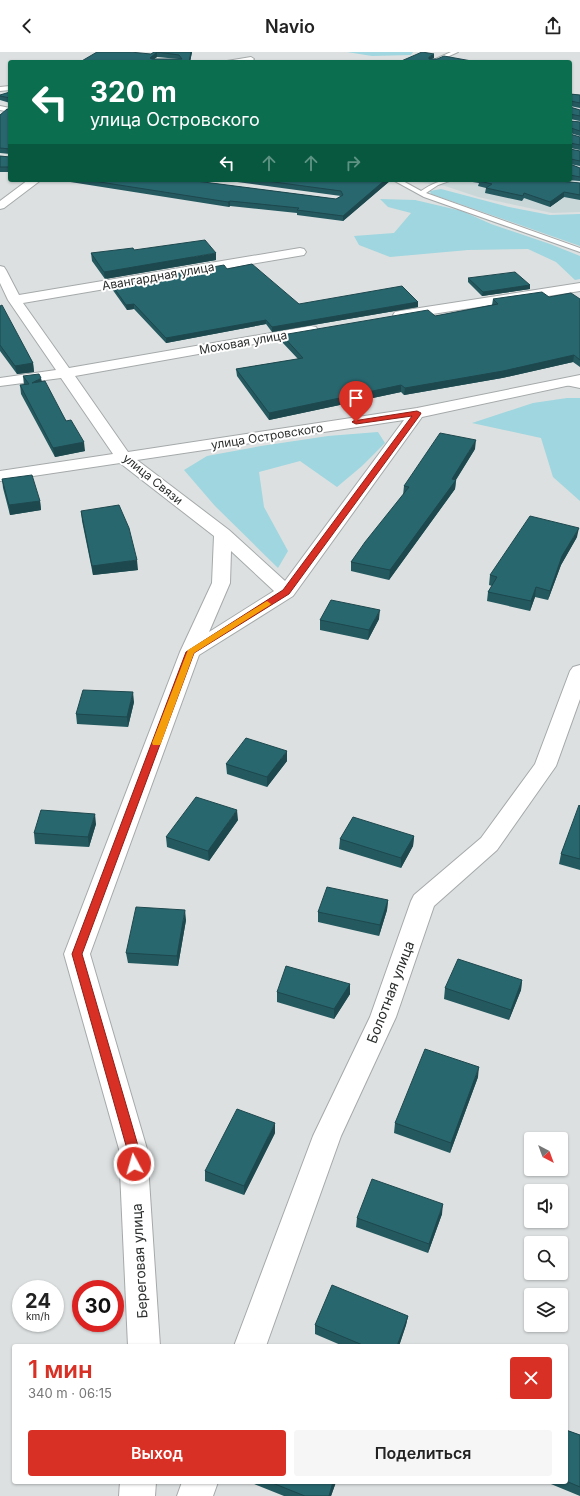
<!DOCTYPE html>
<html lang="ru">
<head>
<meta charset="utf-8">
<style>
	:root { --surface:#fff; --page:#f6f6f6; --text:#222; --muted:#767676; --accent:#d93025 }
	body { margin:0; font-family:Inter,sans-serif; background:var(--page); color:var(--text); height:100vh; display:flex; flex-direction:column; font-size:15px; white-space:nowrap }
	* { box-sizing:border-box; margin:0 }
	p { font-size:13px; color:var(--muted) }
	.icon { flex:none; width:22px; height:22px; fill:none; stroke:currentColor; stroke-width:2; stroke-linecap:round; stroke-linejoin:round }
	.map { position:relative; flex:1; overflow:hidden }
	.details { position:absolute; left:12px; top:1292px; width:556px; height:140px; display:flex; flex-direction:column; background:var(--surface); border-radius:4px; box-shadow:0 1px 3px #0004 }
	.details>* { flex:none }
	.hud { position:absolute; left:8px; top:8px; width:564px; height:122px; border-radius:4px; box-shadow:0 1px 3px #0004; background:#0b6e4f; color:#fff; overflow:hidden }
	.needle { width:26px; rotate:139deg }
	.fabs { position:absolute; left:524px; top:1080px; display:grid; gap:8px }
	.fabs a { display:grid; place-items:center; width:44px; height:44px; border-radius:4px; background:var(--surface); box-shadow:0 1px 3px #0004; font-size:20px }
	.speed { position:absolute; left:12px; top:1228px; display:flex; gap:8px; font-size:20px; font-weight:700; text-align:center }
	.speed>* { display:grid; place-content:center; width:52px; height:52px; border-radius:50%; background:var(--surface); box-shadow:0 1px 3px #0004; line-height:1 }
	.speed small { font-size:10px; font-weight:400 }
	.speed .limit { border:6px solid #d22; background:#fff; color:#111 }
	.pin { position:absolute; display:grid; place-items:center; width:34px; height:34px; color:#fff; margin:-41px -17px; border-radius:50% 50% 50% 0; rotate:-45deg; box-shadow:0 0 4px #0007 }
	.pin .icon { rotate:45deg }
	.me { position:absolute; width:44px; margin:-22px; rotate:354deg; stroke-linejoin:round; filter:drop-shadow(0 0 3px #0008) }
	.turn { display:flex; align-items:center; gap:14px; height:84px; padding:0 16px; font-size:18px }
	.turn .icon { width:52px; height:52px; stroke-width:2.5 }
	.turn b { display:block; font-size:28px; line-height:34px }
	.lanes { display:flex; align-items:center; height:38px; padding:0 16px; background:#0003; justify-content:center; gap:20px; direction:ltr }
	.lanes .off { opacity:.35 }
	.round { display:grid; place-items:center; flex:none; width:42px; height:42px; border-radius:4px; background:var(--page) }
	.headline { display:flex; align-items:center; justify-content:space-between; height:68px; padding:0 16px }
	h1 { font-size:24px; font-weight:600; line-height:30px; color:var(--accent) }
	.primary-button { display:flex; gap:8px; margin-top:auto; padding:8px 16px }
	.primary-button a { flex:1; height:46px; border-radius:4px; background:var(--accent); color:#fff; font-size:16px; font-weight:600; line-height:46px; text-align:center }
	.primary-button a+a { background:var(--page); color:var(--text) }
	header { display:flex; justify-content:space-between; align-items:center; height:52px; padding:0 16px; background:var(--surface); font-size:18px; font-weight:600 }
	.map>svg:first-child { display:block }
</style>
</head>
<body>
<header><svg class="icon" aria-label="back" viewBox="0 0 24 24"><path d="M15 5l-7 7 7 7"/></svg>Navio<svg class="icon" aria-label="share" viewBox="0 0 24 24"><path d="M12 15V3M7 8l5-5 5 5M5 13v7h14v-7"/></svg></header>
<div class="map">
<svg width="580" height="1444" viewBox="0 0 580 1444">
	<rect width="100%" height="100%" fill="#dce0e0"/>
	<!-- built -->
	<path fill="#cad7d9" d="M570 45 580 47V160L552 161 478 145 445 134 403 128H570Z"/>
	<!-- green -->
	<path fill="#9fd6df" d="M347 0H413L411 3 372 4Z
		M441 137 509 155 550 163 580 162V194L431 142 430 139Z
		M380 147 415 148 462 159 491 172 550 192 580 204V227L575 228 556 210 528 197 468 198 390 205 359 193 354 184 394 181 411 161 388 155Z
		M567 346H580V449L553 425 541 386 472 371 533 351Z
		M378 380 385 391 362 414 337 435 300 409 259 420 264 455 288 499 278 516 215 454 184 418 207 404 261 394 328 384Z"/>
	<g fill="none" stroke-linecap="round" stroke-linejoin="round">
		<defs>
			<path id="service" d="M451 0H458L436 10H429Z
				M251 5 254 7 253 8 221 10Z
				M10 34V38L0 39V35Z
				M0 54 10 56V60L0 58Z
				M393 128H401L421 139C432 132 439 128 452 128L438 133 426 141 580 196V200L424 145Z
				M564 327 580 330V336L561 332 560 330Z"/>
			<path id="minor" d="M28 128H41L4 156 0 157V149Z
				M300 196 304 197 306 200 304 203 23 251 69 316 311 274 316 275 318 278 316 281 311 282 75 324 128 400 417 356 580 323V331L422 365 293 544 199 603 90 902 147 1097 160 1294H128L119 1097 64 902 180 600 212 531 214 484 120 411 0 429V419L113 402 61 326 0 334V326L56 318 8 248 0 231V214L4 215 6 218 19 243ZM404 368 285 529 229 478 137 408ZM231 499 274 539 209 580 230 531Z
				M580 231V239L400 267 395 266 393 263 395 260 400 259Z
				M580 613V647L556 714 497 798 434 854 396 965 341 1084 266 1294H234L313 1084 370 965 411 849 414 843 481 786 535 712 570 619 573 615Z
				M120 1430H156L155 1444H119Z
				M182 1430H218L213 1444H177Z"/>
		</defs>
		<!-- service casing -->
		<use href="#service" stroke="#a5a9aa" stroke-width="2"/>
		<!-- minor casing -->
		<use href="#minor" stroke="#a5a9aa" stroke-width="2"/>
		<!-- service -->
		<use href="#service" fill="#fff" fill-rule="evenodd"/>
		<!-- minor -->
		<use href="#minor" fill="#fff" fill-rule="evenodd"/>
	</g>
	<!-- wall -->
	<path fill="#23595f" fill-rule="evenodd" d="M154 0H192L190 10H80L151 2ZM157 5 179 7H154Z
		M10 40V51L0 48V43Z
		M570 42 580 43V56L570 54Z
		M570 55 580 58V69L570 67Z
		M10 57V102L0 101V63Z
		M570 69 580 70V84L570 81Z
		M570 82 580 85V98L570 96Z
		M570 97 580 99V114L570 112Z
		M0 104 10 105V120H0Z
		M570 112 580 116V129L567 128H570Z
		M63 128H188L336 147 341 144 222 128H391L343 169 297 163V161L230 154 229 155 64 129Z
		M460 128H549L580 131V148L564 145 550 155 524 146 522 149 485 141 486 136 478 134 479 131Z
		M134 198 216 208 105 227 92 209 91 201Z
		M227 217 299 252 418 250V255L272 280 266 272 166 291 134 257 127 258 112 237V233Z
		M468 226 530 233V237L482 244 468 230Z
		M549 245 580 247V315L573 310 502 326 404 343 401 340 269 368 237 324 236 317 298 307 282 290V283L435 264 492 253 493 247Z
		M0 254 33 311 34 320 17 322 0 299Z
		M23 324 42 330 85 399 55 405 21 342 20 333H24Z
		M475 397 456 428 455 437 389 528 351 519V510L403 443 404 434Z
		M2 427 40 449 41 458 10 463 3 436Z
		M81 459 138 518 93 523 82 469Z
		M577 485 561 513 548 548 535 545 530 559 487 549 488 540 492 534 489 533 490 523Z
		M379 567 368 588 320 578V568Z
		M134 650 128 675 77 672 76 662Z
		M287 709 267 735 227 722 226 712Z
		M580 754V818L559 812 561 802Z
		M238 768 209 809 167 795 166 785Z
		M96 772 89 795 35 792 34 781Z
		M414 784 413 794 401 816 339 797 340 787Z
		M388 848 387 858 379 884 318 870V860Z
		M186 868 178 914 128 911 126 901Z
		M522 928 521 938 509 968 444 947 445 936Z
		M350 932V942L334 967 277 950V940Z
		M478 1025 450 1101 394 1081 395 1071Z
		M275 1081 244 1143 205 1129V1119Z
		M442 1162 428 1201 356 1175 357 1166Z
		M408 1264 406 1273 399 1294H343L315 1282V1273Z
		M566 1378 580 1383V1444L546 1430H566Z
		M249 1430H336L331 1444H284Z"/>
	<!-- shaded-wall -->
	<path fill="#1d484e" d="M157 0V5L150 10V6Z
		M191 0H192L190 10H189Z
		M434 2V6L428 9 429 5Z
		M385 128H391L343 169V164Z
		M564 140V145L550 155V150Z
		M230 149V154L229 155 228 150Z
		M216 201V208L105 227 104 220Z
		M530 233V237L482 244 483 240Z
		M418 250V255L272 280V275Z
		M134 252V257L127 258 126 253Z
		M266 268V272L166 291V286Z
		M574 303 573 310 502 326 404 343 405 336Z
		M33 311 34 320 17 322 15 314Z
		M41 326 43 334 32 331Z
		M401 333V340L269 368V361Z
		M476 388 475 397 455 429 456 428 455 437 389 528 390 518 452 427Z
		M84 390 85 399 55 405 53 396Z
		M40 449 41 458 10 463 9 453Z
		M579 476 577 485 561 513 548 548 550 539 562 504Z
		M137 508 138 518 93 523 92 514Z
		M536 535 535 545 530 559 531 549Z
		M380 558 379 567 368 588 369 578Z
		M133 640 134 650 128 675 127 665Z
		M287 699V709L267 735V725Z
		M237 758 238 768 209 809 208 799Z
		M95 762 96 772 89 795 88 785Z
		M414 784 413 794 401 816V806Z
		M388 848 387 858 379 884 380 873Z
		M185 858 186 868 178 914 177 904Z
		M522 928 521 938 509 968 511 958Z
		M350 932V942L334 967V957Z
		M479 1015 478 1025 450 1101 451 1091Z
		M275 1071V1081L244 1143V1134Z
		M443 1152 442 1162 428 1201 429 1192Z
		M408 1264 406 1273 399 1294H397Z
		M333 1430H336L331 1444H329Z"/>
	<!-- building -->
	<path fill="#29676f" stroke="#1d484e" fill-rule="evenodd" d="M97 0H130L151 2 154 0H191L189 10H80ZM157 0 179 3 182 7H152L150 6Z
		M422 0 434 2 429 5V7H437L444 4 477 10H399Z
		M10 40V46L0 44V43Z
		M570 42 580 43V51L571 49 570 50Z
		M570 55 580 58V64L570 62Z
		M7 57H10V97L0 96V63Z
		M570 69 580 70V79L571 76 570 77Z
		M570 82 580 85V93L570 91Z
		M570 97 580 99V109L571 107 570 108Z
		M0 104 10 105V115H0Z
		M570 112 580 116V125L570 123Z
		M87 128H188L336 147 343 143 341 139 259 128H385L343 164 297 158 299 156 230 149 228 150Z
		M481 128H549L580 131V143L564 140 550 150 524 141 523 144 486 136 492 132 479 129Z
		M205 188 216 201 104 220 91 201 133 196 134 198Z
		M252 212 299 252 402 234 418 250 272 275 266 268 166 286 134 252 126 253 112 233 224 213 227 217Z
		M515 220 530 233 483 240 468 226Z
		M542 240 549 245 571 241 580 247V308L574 303 503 319 405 336 401 333 269 361 236 317 303 306 282 283 428 258 435 264 498 252 493 247Z
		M2 253 33 311 15 314 0 293V254Z
		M39 322 41 326 32 331 45 329 66 369 71 368 84 390 53 396 20 333 29 332 23 324Z
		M440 381 476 388 452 427 456 428 390 518 351 510 365 490 409 435 404 434Z
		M32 423 40 449 9 453 2 427Z
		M119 453 129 476 137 508 92 514 81 459Z
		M530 464 579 476 562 504 550 539 536 535 531 549 488 540 497 525 490 523Z
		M331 548 380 558 369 578 320 568Z
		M83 638 133 640 127 665 76 662Z
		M246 686 287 699 267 725 226 712Z
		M196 745 237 758 208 799 166 785Z
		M579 753 580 754V807L561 802Z
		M41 758 95 762 88 785 34 781Z
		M353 765 414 784 401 806 340 787Z
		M327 835 388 848 380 873 318 860Z
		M136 855 185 858 177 904 126 901Z
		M458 907 522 928 511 958 445 936Z
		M286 914 350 932 334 957 277 940Z
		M425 997 479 1015 451 1091 395 1071Z
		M237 1057 275 1071 244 1134 205 1119Z
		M372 1127 443 1152 429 1192 357 1166Z
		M332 1233 408 1264 397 1294H365L315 1273Z
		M566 1378 580 1383V1435L566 1429Z
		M270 1430H333L329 1444H305Z"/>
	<!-- route -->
	<path fill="#d93025" stroke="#8d1f18" d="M417 359 421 361 420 363 289 542 194 601 82 902 139 1097 140 1112 138 1116 134 1118 129 1116 128 1112 127 1097 72 902 186 600 283 538 412 364 356 372 352 370 353 369Z"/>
	<!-- slow -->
	<path fill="#f59e0b" d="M267 549 271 552 270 553 194 601 161 691 160 693H153L152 691 188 598Z"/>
	<g text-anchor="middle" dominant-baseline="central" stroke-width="4" stroke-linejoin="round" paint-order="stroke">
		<!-- far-street labels -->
		<g font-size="12" fill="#2c2e2e" stroke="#fff">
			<text transform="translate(158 224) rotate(-10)">Авангардная улица</text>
			<text transform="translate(243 290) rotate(-10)">Моховая улица</text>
			<text transform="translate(267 384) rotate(-9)">улица Островского</text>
			<text transform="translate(153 427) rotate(39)">улица Связи</text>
		</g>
		<!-- street labels -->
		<g font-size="14" fill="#2c2e2e" stroke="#fff">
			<text transform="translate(390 940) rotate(-69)">Болотная улица</text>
			<text transform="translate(139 1209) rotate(-93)">Береговая улица</text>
		</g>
	</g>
</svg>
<div class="fabs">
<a><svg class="needle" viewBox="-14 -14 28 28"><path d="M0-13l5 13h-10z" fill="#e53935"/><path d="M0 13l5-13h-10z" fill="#767676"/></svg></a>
<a><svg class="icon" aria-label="sound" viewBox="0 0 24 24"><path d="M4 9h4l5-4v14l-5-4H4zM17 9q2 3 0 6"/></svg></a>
<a><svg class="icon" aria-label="search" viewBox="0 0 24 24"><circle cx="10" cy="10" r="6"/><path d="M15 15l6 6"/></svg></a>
<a><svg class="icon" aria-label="layers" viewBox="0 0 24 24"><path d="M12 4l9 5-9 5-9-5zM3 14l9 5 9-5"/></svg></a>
</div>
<div class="speed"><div>24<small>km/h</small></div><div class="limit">30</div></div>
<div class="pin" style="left:356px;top:370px;background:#d93025"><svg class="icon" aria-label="arrive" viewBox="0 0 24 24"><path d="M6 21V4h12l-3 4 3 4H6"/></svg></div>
<svg class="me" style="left:134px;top:1112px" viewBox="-20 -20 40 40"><circle r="17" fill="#d93025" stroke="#fff" stroke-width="3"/><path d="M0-11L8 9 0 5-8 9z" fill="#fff"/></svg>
<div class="hud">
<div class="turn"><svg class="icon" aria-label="left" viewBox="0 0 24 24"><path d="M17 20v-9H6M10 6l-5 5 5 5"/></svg><div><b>320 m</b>улица Островского</div></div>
<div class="lanes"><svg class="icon" aria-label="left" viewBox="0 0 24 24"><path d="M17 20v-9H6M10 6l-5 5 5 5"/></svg><svg class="icon off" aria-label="ahead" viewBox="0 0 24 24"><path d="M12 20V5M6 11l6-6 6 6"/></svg><svg class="icon off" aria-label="ahead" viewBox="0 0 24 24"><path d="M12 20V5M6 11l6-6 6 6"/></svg><svg class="icon off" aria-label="right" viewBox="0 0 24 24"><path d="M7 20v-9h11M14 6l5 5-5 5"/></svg></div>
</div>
<section class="details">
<div class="headline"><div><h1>1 мин</h1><p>340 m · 06:15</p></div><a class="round" style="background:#d93025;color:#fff"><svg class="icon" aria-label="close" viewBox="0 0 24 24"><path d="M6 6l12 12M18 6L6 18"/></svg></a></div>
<div class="primary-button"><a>Выход</a><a>Поделиться</a></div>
</section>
</div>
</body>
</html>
